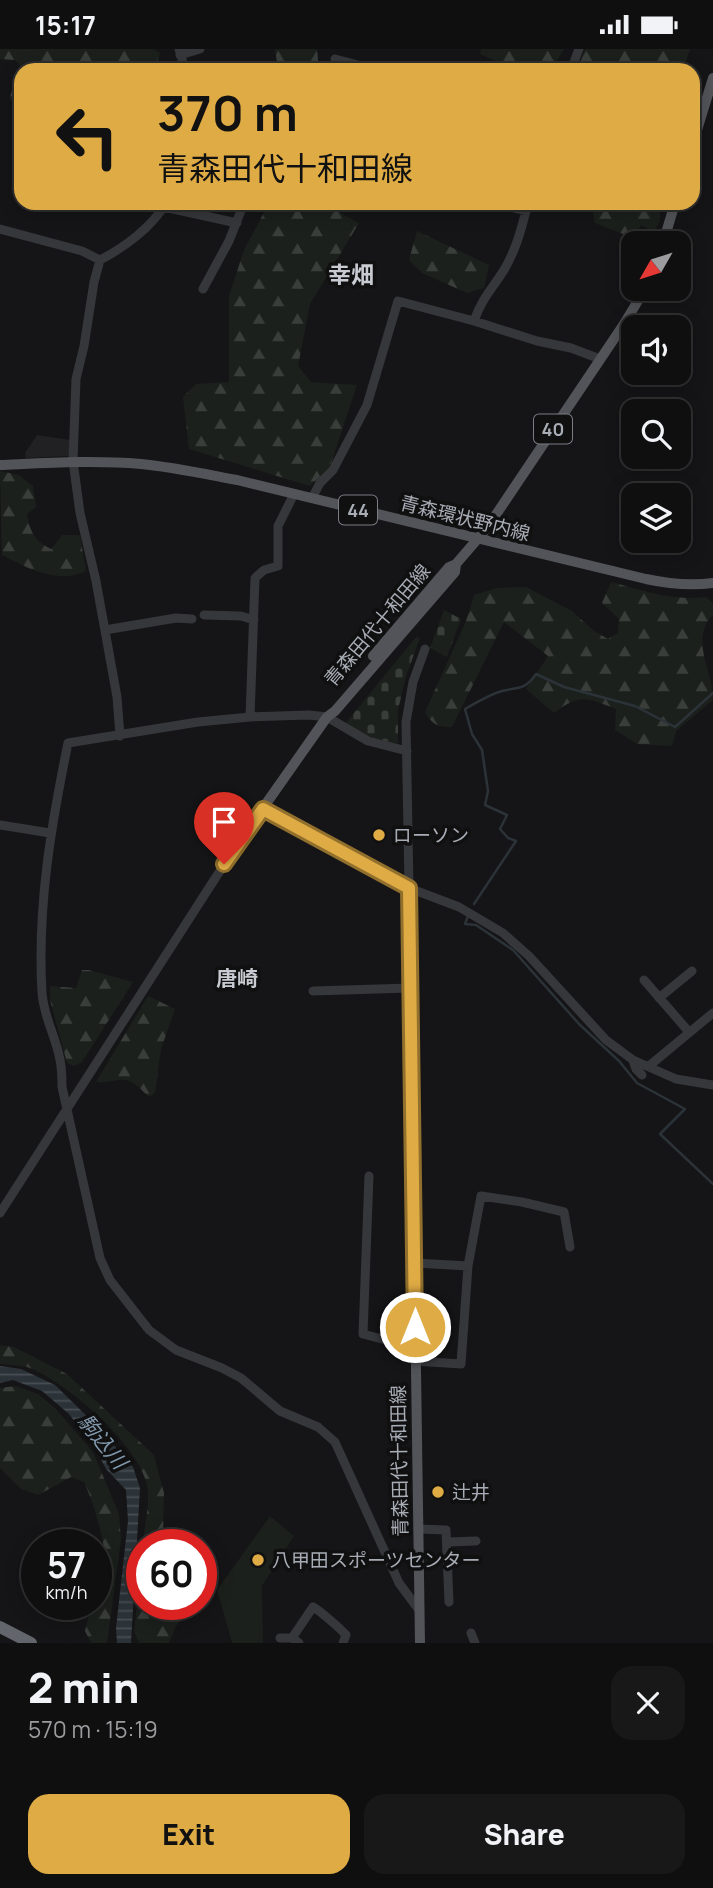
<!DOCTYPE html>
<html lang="en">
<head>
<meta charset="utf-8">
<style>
	:root { --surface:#100f10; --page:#191819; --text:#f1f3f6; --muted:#9c9c9f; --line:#302f30; --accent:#dfab44 }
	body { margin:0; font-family:Manrope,"Noto Sans JP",sans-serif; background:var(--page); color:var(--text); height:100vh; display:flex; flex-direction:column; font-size:26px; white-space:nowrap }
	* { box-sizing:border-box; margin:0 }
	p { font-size:23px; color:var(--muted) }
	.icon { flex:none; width:38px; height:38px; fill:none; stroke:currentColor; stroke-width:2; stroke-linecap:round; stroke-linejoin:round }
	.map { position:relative; height:1594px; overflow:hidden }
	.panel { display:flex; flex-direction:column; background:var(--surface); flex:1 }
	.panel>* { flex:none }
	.top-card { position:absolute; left:14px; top:14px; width:686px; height:147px; border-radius:21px; box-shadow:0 4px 18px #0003,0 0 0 2px var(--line); background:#dfab44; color:#111; overflow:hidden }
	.needle { width:46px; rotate:231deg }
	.buttons { position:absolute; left:621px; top:182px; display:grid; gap:14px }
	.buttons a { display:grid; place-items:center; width:70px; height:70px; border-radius:14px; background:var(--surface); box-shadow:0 4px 18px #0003,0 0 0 2px var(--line); font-size:35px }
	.speed { position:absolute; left:21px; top:1480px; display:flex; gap:14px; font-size:35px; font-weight:700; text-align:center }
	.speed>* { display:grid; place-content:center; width:91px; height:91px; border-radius:50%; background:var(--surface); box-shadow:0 4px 18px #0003,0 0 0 2px var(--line); line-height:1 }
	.speed small { font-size:18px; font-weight:400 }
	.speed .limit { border:10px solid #d22; background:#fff; color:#111 }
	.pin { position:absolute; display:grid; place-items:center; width:60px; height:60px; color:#fff; margin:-72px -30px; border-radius:50% 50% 50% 0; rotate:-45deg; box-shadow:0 0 7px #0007 }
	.pin .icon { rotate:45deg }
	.me { position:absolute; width:77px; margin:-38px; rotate:0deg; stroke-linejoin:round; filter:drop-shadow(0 0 5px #0008) }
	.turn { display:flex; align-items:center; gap:24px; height:147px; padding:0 28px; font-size:32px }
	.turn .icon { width:91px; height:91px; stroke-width:2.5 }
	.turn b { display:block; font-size:49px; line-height:60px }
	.round { display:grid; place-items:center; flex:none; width:74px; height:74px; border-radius:21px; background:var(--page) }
	.headline { display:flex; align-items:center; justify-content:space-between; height:119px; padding:0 28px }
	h1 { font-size:42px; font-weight:800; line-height:52px }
	.primary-button { display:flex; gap:14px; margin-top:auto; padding:14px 28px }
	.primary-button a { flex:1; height:80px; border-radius:21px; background:var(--accent); color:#111; font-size:28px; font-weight:800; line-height:80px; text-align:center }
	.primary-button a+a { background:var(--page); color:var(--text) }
	.status { display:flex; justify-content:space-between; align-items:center; height:49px; padding:0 35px; background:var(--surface); direction:ltr }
	.status svg { height:19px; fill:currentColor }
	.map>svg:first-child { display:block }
</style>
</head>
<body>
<div class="status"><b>15:17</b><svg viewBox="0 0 49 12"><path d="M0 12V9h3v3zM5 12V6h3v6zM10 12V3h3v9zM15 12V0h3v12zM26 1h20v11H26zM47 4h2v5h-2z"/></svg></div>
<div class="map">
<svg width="713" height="1594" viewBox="0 0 713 1594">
	<defs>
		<pattern id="forest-firs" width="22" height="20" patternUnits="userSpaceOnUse" patternTransform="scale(1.75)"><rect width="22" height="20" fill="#1b201c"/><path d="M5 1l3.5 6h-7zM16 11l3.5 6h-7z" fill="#393e3b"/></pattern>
		<pattern id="cemetery-stones" width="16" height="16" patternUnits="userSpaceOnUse" patternTransform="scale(1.75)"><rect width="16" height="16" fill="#1b201c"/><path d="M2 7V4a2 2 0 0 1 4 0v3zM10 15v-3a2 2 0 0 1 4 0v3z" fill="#393e3b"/></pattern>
		<pattern id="water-rules" width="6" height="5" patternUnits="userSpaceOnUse" patternTransform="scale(1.75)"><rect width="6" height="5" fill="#2c3338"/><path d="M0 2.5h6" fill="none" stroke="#484e53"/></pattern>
	</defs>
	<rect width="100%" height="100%" fill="#151416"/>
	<!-- built -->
	<path fill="#212123" d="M37 386 70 391 71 407 26 409 25 404Z"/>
	<!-- grass -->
	<path fill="#1b201c" d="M270 1467 294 1487 262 1537 263 1594H232L217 1541Z"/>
	<!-- forest -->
	<path fill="url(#forest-firs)" d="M0 0H153L160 4 155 21H21V46L18 52 9 51 20 16 15 11 0 10Z
		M275 0H317L319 21H278Z
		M481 0H564L552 21H515L480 5Z
		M585 0H690L683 21H577Z
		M269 154H322L359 174 310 255 298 317 311 333 357 336 330 418 310 437 189 400 183 348 196 335 229 333V247L244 201Z
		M598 154H653L658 157C662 166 661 176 652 182L641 176 633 189 595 174 592 160Z
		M417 182 489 216 484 239 467 244 422 224 409 211Z
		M0 422 19 426 33 437 36 458 27 465C30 483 35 492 51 500L62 486H80L86 522C57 536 28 519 2 506Z
		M611 533C644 542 672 552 706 548L713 554V566C689 591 713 621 713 651L676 682 672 697 637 695 615 681 616 660C586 649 581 644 554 664L526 640 548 607 504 573 452 678C439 679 431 675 425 663L466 572 474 546 497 539 526 538 572 562 594 582 608 590 618 584 619 570 602 554Z
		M82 921H89L133 933 82 1013 74 1017 67 1014 50 951V937L76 939Z
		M148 947 175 960 161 1000 155 1044 149 1048C140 1040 133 1029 119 1031 110 1032 106 1034 96 1033Z
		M0 1296 14 1298 67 1325 154 1406 164 1444 163 1489 172 1496H143C144 1479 149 1459 148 1442 145 1400 65 1331 27 1318 19 1316 9 1316 0 1315Z
		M16 1337 38 1345 55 1359 93 1403 119 1465 121 1491 107 1594H91L85 1582 91 1556H96C96 1539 100 1538 104 1524 110 1505 93 1452 84 1433L71 1428 38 1446 21 1440 0 1419V1339Z
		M142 1507V1556H192L176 1577 169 1594H139L134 1583Z"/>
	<!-- cemetery -->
	<path fill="url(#cemetery-stones)" d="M444 561 461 570 447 608 430 599Z
		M416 588 420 589 406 627 398 661V695L368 688 345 675Z"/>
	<!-- water -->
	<path fill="url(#water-rules)" d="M0 1317 21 1320 55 1336 97 1377 133 1418 140 1439 131 1594H117L116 1579 128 1472 126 1441 106 1420 95 1399 69 1365 42 1342 13 1331 0 1334Z"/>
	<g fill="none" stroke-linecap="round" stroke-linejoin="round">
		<!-- stream -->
		<path stroke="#2c3338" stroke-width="2.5" d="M474 855 516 792 508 789 500 780 507 766 485 756 488 742 482 701 472 685 465 660C476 654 490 645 502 642 519 638 525 641 536 625L564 638 635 657 675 678 713 644
			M468 867 465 875 476 876 513 901 579 975 619 1012 637 1034 685 1060 660 1085 713 1135"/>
		<!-- minor -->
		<path stroke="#36373b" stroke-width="9" d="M179 0 185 21
			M180 6 200 0
			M335 10 377 21
			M571 21 579 0
			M495 154 526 162
			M164 158 237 174
			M0 180 82 202 100 211
			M203 240 229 192 244 154
			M474 272C482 249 492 240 504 221 517 199 522 177 528 154
			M312 449 320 434 333 421 367 356 398 252 474 272 537 292 571 299 600 310
			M204 566 241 567 254 571
			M105 581 176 569 192 570
			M425 600 413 633 406 673 409 839 459 858 503 884 529 907 606 991 633 1011 676 1030 713 1036
			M250 668 255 529 264 521 278 517V477L294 445
			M120 687 117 648 96 532 80 464 73 412 76 330 84 297 94 233 100 211C125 198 152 178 166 154
			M407 702 368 692 327 668 309 666 250 668 198 673 68 694C51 777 37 859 42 944 44 969 56 988 60 1011 62 1020 62 1029 62 1038L100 1209 110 1231 149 1281 176 1301 222 1319 241 1329 280 1362 318 1378 335 1393 399 1534 419 1561
			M0 776 50 784
			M644 931 689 983
			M313 942 410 939
			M659 949 692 922
			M633 1011 636 1020 642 1026
			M649 1017 713 964
			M369 1127 363 1285 415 1299
			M0 1164 216 828 263 759
			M415 1214 468 1217
			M415 1312 461 1315 468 1217 481 1147 522 1153 564 1163 570 1198
			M418 1480 446 1481 449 1553
			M448 1493 476 1492
			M471 1584 475 1594
			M280 1589H292L299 1594
			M292 1589 313 1558C319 1561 341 1580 346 1586L343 1594"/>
		<!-- major -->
		<path stroke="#525459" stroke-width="10" d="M693 94 713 29
			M663 194 675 154
			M0 416C47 414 93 411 141 415 173 418 205 425 237 431L646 530C669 535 690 537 713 534
			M373 607 449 518 456 515 487 479 624 275 645 240
			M420 1594 409 839 263 759 327 668 335 662 455 523 456 515"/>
		<!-- highway -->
		<path stroke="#62656b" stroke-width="12" d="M0 1578 31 1594"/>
	</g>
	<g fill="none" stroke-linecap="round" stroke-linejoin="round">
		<defs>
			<path id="route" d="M224 815 263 760 409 839 415 1278"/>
		</defs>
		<!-- route casing -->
		<use href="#route" stroke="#916f2c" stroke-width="18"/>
		<!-- route -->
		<use href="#route" stroke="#dfab44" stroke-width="12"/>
	</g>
	<!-- markers -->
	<g fill="#dfab44" stroke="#101011" stroke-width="2.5">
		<circle cx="379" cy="786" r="7"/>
		<circle cx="438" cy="1443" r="7"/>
		<circle cx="258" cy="1511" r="7"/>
	</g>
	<g text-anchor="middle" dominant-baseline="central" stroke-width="7" stroke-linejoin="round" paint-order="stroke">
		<!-- shield labels -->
		<g fill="#101011" stroke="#7a7d84" stroke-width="2">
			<rect x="534" y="365.5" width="38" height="29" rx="5"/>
			<rect x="339" y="446.5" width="38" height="29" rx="5"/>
		</g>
		<g font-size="18" font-weight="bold" fill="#a8acb5">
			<text x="553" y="380">40</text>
			<text x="358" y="461">44</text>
		</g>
		<!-- street labels -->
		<g font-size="19" fill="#a8acb5" stroke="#101011">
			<text transform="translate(465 469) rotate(14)">青森環状野内線</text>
			<text transform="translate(377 576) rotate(-50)">青森田代十和田線</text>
			<text transform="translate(399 1412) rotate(-91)">青森田代十和田線</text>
		</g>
		<!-- poi labels -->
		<g font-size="19" fill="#a8acb5" stroke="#101011" text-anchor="start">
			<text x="393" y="786">ローソン</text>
			<text x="452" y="1443">辻井</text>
			<text x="272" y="1511">八甲田スポーツセンター</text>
		</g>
		<!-- neighbourhood labels -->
		<g font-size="21" font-weight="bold" fill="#c8cbd1" stroke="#101011">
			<text x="237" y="929">唐崎</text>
		</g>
		<!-- water labels -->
		<g font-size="21" font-style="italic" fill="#8299ad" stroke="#101011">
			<text transform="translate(103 1392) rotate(51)">駒込川</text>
		</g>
		<!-- quarter labels -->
		<g font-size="23" font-weight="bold" fill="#c8cbd1" stroke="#101011">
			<text x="351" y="225">幸畑</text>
		</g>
	</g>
</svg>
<div class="buttons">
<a><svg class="needle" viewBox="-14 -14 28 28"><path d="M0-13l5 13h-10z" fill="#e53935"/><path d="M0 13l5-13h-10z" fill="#9c9c9f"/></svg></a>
<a><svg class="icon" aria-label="sound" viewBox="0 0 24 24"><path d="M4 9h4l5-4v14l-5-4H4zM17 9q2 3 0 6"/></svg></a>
<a><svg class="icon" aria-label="search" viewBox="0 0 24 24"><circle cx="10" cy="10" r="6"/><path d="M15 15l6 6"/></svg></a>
<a><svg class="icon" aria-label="layers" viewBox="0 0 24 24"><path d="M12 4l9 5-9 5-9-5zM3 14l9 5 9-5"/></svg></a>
</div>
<div class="speed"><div>57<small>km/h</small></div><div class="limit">60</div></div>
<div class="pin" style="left:224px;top:815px;background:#d93025"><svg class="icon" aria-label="arrive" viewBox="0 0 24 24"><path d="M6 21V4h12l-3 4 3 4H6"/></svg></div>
<svg class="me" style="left:415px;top:1278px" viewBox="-20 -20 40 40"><circle r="17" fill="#dfab44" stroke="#fff" stroke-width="3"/><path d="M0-11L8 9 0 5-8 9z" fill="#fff"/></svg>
<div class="top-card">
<div class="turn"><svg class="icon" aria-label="left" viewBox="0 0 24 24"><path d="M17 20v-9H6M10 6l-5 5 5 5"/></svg><div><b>370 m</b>青森田代十和田線</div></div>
</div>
</div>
<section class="panel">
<div class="headline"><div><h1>2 min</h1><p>570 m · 15:19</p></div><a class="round"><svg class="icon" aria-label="close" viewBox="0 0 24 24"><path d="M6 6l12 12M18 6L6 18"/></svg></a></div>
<div class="primary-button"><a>Exit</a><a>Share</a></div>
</section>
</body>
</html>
